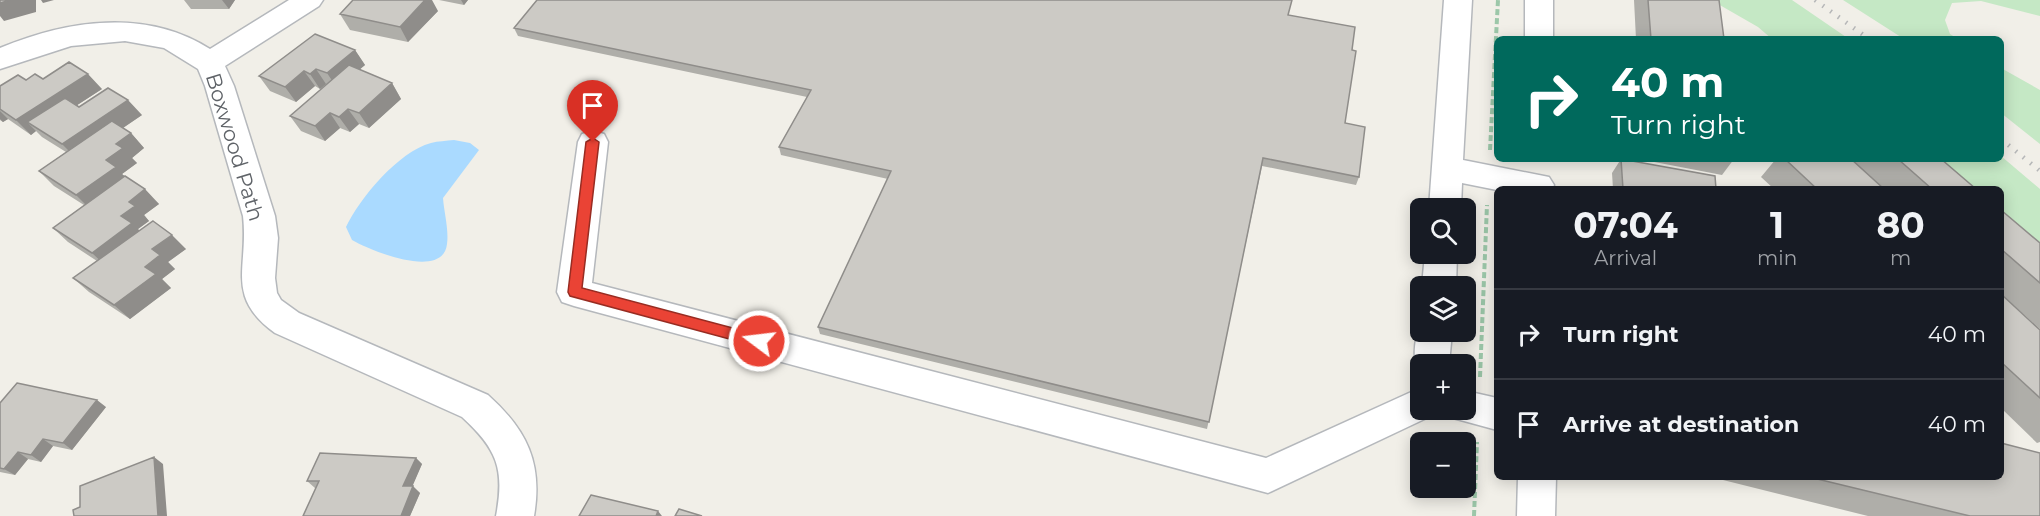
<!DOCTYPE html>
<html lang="en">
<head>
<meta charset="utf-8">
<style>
	:root { --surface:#171b24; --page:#20242c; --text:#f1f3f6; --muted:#9ea1a6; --line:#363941 }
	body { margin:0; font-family:Montserrat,sans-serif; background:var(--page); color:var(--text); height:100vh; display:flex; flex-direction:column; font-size:22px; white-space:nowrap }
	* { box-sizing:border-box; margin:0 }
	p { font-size:20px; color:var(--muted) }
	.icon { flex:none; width:33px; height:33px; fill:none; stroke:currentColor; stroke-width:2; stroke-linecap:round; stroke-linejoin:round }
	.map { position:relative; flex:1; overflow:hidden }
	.panel { position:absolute; left:1494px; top:186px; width:510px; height:294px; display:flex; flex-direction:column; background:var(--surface); border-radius:9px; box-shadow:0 3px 15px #0003 }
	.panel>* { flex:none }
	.guide { position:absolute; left:1494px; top:36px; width:510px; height:126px; border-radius:9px; box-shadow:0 3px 15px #0003; background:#00695c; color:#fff; overflow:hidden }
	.fabs { position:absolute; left:1410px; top:198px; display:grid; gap:12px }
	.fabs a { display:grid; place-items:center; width:66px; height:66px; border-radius:9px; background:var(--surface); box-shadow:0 3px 15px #0003; font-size:30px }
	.pin { position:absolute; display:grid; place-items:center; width:51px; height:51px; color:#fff; margin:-62px -26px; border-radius:50% 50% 50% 0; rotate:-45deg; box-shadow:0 0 6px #0007 }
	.pin .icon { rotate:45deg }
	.me { position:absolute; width:66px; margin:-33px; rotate:285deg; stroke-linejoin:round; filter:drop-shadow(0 0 4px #0008) }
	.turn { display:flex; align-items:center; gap:21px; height:126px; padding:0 18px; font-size:27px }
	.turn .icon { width:78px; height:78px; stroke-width:2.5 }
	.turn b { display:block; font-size:42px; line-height:51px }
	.eta { display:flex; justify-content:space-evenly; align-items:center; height:102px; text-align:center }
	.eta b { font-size:36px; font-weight:700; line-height:42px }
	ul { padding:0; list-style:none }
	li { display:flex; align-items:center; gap:18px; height:90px; padding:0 18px; border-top:2px solid var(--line) }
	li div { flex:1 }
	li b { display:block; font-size:22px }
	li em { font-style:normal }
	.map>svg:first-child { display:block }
</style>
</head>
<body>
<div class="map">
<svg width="2040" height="516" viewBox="0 0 2040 516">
	<rect width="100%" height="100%" fill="#f1efe8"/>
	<!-- green -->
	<path fill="#c5e8c5" d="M1711 0H1792L1849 39H1772L1758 27Z
		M1843 0H2040V16L1981 1 1952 3 1945 20 1950 34 1958 39H1904Z
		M2001 68 2040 90V144L2001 113Z
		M2001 156 2040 189V271L2001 237V189H1946L1912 159H2001Z"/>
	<!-- water -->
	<path fill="#aadaff" d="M454 140 470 143 479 150 443 198C444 212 449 230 447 244 443 281 369 250 352 240L346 227C360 198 398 152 431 143 438 141 446 141 454 140Z"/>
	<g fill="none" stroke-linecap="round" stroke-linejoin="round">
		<defs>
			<path id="minor" d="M289 0H323L319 6 225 66 234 86 275 216 278 238 275 278 277 293 281 300 299 313 488 395C527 430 543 463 534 516H496C505 469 497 449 462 417L275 333C224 296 249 268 243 216L205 86 198 69 164 48 125 41 71 46 0 69V48C67 20 146 8 210 49Z
				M1444 0H1472L1463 160 1549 177 1554 185 1552 189 1497 190 1462 183 1461 208H1429Z
				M1525 0H1553V39H1525Z
				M593 131 604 134 608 142 592 283 1266 458 1420 388V410H1435L1433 415 1268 493 574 306 562 302 557 292 578 142 582 134Z
				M1425 254H1457L1456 286H1422Z
				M1420 326V332H1452L1449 364H1420V375C1412 363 1414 340 1420 326Z
				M1466 391 1497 398V430L1453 418 1449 410H1466Z
				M1518 477H1556L1555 516H1517Z"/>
		</defs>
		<!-- minor casing -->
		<use href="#minor" stroke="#b5b8bc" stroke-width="3"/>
		<!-- path -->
		<path stroke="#9cc7a9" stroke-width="4" stroke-dasharray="6 3" stroke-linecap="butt" d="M1490 150 1498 0
			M1480 377 1487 205
			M1474 516 1477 442"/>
		<!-- minor -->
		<use href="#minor" fill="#fff" fill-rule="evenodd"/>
		<!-- rail -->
		<path stroke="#b6b7b8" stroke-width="4.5" stroke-dasharray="1.5 8" stroke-linecap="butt" d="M1815 0 1869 39
			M2001 139 2040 171"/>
	</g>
	<!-- wall -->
	<path fill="#afaea9" d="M184 0H235L229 9H191Z
		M439 0H468L464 5Z
		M1634 0H1719L1724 39H1636Z
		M438 11 408 42 350 30 340 14Z
		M1288 15 1352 50 1345 123 1359 177 1356 185 1262 166 1207 429 820 334 818 327 888 179 781 155 779 147 807 97 518 36 514 28Z
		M355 50 365 65 359 70 392 83 401 99 369 128 359 124 350 132 340 128 325 141 301 131 290 116 327 84 320 89 315 86 296 102 270 91 259 76Z
		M43 79 102 89 77 105 79 107 142 115 123 128 131 133 144 148 132 158 137 163 122 174 159 204 144 215 149 221 138 229 139 231 186 249 168 262 175 269 162 279 171 288 130 319 89 292 73 278 97 261 68 242 53 228 84 205 54 186 39 171 66 152 42 137 36 131 31 135 8 119 3 122 0 120V86L26 80Z
		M1621 159 1716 189H1613L1612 173Z
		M1644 159H1734L1722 175 1644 160Z
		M1776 159H1851L1884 189H1774L1761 177Z
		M1851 159H1941L1976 189H1884Z
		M2001 210 2040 243V329L2001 294Z
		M2001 294 2040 330V442L2037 443 2001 408Z
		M0 403 106 407 72 450 53 446 41 462 28 459 15 475 0 472Z
		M416 458 422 464 412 486 420 493 410 516H303L316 488H315L307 481Z
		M1711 477H2001L2040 516H1868Z"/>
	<!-- shaded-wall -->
	<path fill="#8f8d8a" d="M10 0H36V12L4 21 0 16V3Z
		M41 0H54L43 3Z
		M222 0H235L229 9Z
		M425 0H432L438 11 408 42 400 27Z
		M461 0H468L464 5Z
		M355 50 365 65 337 88 327 73Z
		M316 69 326 84 320 89 310 74Z
		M304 71 315 86 296 102 285 87Z
		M88 74 102 89 39 130 27 122 36 131 31 135 16 120Z
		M392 83 401 99 369 128 359 113Z
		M128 100 142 115 77 159 62 144Z
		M348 109 359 124 350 132 339 117Z
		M0 111 8 119 3 122 0 119Z
		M330 113 340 128 325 141 315 126Z
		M131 133 144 148 132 158 137 163 122 174 130 181 91 210 76 195 106 160 116 144Z
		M145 189 159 204 144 215 149 221 138 229 146 238 108 268 92 253 121 216 129 202Z
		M172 235 186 249 168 262 175 269 162 279 171 288 130 319 114 305 145 267 152 249Z
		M97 400 106 407 72 450 63 443Z
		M43 439 53 446 41 462 31 455Z
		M18 452 28 459 15 475 4 469Z
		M154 457 163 464 167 516H158Z
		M416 458 422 464 410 492 403 486Z
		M413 486 420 493 410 516H401Z
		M658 511 662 516H656Z"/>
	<!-- building -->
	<path fill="#cccac5" stroke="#8f8d8a" stroke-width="1.5" d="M0 0H10L0 3Z
		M353 0H425L400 27 340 14Z
		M537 0H1292L1288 15 1355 27 1352 50 1356 51 1345 123 1365 127 1359 177 1263 158 1209 422 818 327 891 171 779 147 811 90 514 28Z
		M1648 0H1719L1724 39H1651Z
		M315 34 355 50 327 73 316 69 310 74 304 71 285 87 259 76Z
		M69 62 88 74 16 120 0 109V86L18 75 26 80 35 74 43 79Z
		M349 65 392 83 359 113 348 109 339 117 330 113 315 126 290 116Z
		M108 88 128 100 62 144 27 122 65 98 79 107Z
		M112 121 131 133 116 144 123 148 106 160 116 167 76 195 39 171Z
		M1621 159 1715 176 1716 189H1623Z
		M1785 159H1851L1884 189H1817Z
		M1898 159H1941L1976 189H1932Z
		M125 176 145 189 129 202 135 206 121 216 132 223 92 253 53 228Z
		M2001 210 2040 243V283L2001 249Z
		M153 221 172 235 152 249 160 255 145 267 156 274 114 305 73 278Z
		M2001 294 2040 330V398L2001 362Z
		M17 383 97 400 63 443 43 439 31 455 18 452 4 469 0 468V403Z
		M2001 443 2040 453V516H1970L1809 477H2001Z
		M320 453 416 458 403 486H413L401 516H303L319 481H307Z
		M154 457 158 516H74L73 510 80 507V486Z
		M591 495 658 511 656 516H579Z
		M679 509 702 516H675Z"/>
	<!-- route -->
	<path fill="#ea4335" stroke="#982c22" stroke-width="1.5" d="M593 138 599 142 582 288 759 335 764 337 766 341 764 345 759 347 570 296 568 292 586 142Z"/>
	<g text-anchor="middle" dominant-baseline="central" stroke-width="6" stroke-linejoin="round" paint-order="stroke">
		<!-- street labels -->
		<g font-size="21" fill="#5f6368" stroke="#fff">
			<text transform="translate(235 147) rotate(73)">Boxwood Path</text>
		</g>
	</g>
</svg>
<div class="fabs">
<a><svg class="icon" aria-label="search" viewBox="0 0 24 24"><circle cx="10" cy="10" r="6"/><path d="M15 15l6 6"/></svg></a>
<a><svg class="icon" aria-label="layers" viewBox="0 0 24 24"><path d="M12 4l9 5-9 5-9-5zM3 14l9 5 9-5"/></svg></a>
<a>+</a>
<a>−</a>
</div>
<div class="pin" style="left:593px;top:142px;background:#d93025"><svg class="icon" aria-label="arrive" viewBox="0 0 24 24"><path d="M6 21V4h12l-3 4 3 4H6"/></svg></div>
<svg class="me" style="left:759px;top:341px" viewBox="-20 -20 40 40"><circle r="17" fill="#ea4335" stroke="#fff" stroke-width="3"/><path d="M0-11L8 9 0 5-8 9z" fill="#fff"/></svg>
<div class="guide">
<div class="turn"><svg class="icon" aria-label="right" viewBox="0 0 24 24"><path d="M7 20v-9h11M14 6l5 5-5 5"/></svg><div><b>40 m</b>Turn right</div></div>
</div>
<section class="panel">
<div class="eta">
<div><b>07:04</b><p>Arrival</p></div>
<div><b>1</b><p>min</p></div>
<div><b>80</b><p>m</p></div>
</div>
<ul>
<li><svg class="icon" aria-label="right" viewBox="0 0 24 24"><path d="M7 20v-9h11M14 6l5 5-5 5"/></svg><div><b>Turn right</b></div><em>40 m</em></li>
<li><svg class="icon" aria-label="arrive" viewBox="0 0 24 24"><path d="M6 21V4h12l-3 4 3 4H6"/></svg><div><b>Arrive at destination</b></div><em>40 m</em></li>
</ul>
</section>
</div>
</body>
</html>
